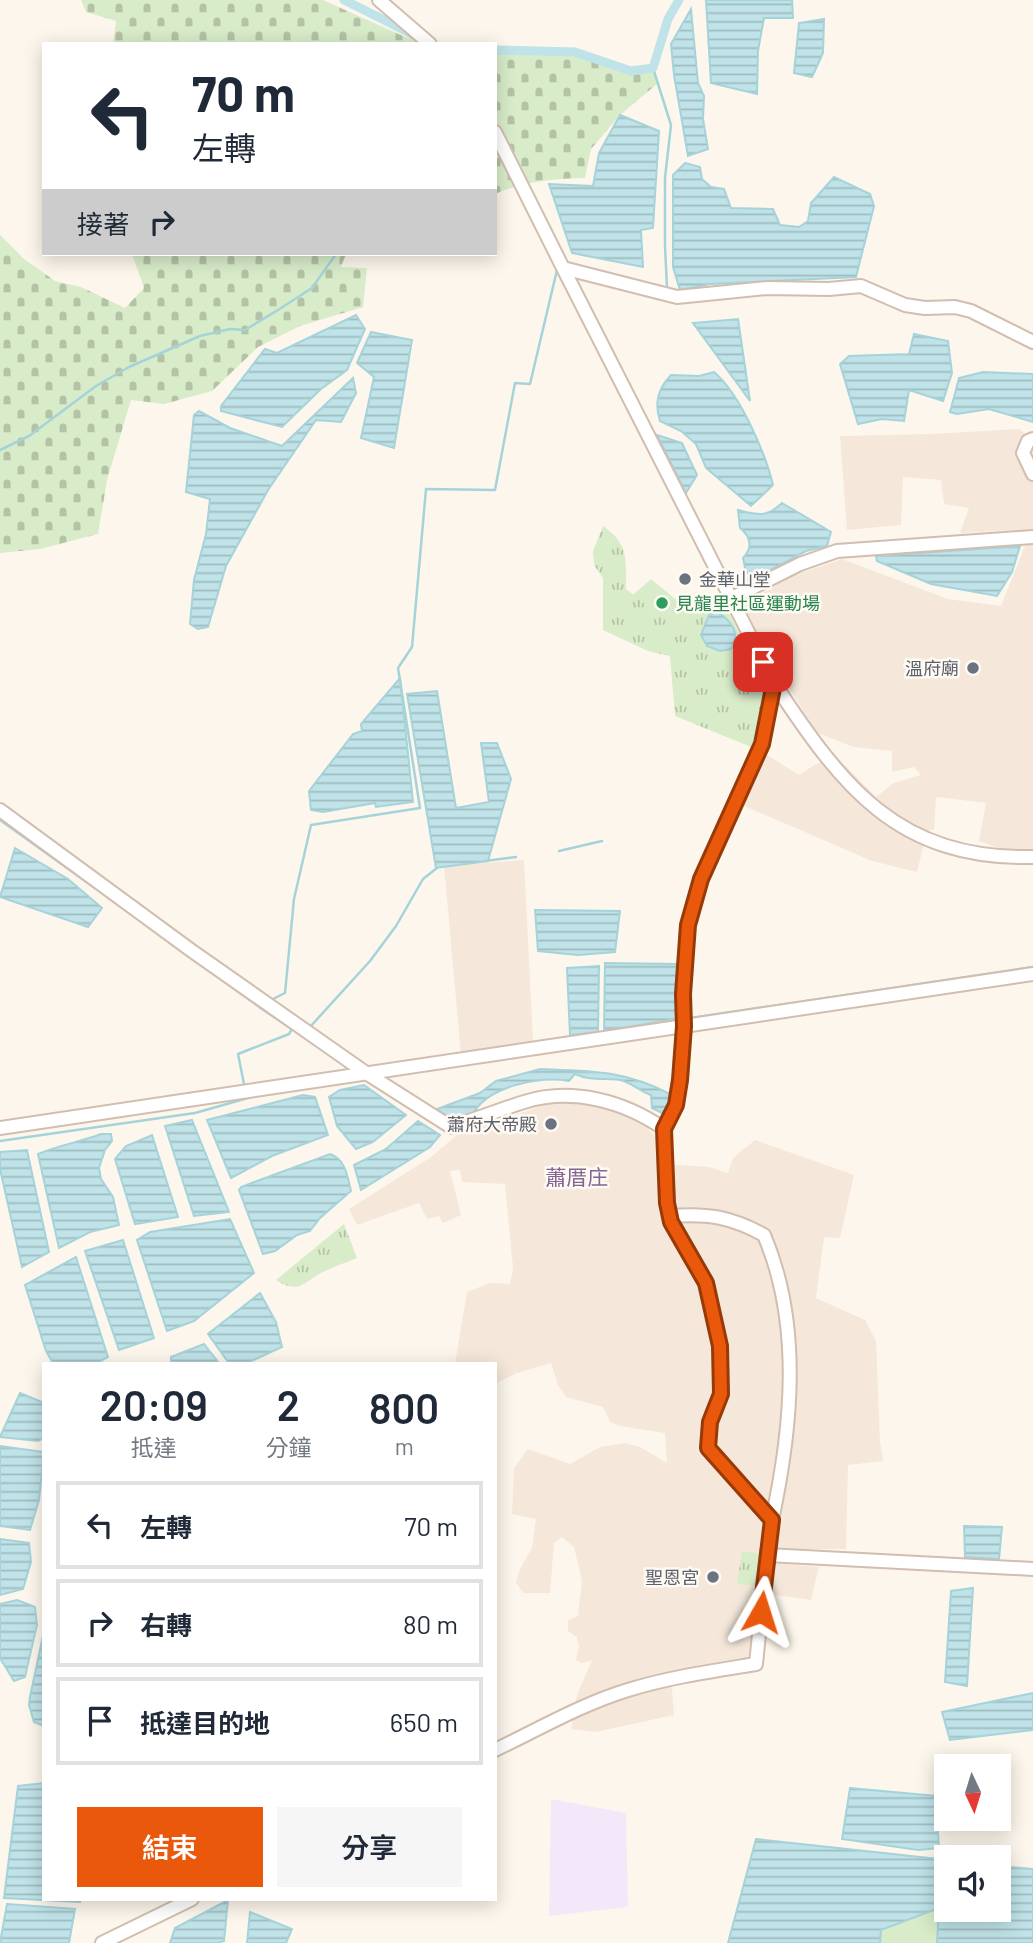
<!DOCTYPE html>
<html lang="zh-TW">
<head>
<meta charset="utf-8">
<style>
	:root { --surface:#fff; --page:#f6f6f7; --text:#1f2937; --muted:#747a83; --line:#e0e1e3; --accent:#ea580c }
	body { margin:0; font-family:Barlow,"Noto Sans TC",sans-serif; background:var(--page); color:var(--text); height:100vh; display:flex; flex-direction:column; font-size:26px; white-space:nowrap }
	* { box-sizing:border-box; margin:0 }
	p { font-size:23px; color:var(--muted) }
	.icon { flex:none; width:38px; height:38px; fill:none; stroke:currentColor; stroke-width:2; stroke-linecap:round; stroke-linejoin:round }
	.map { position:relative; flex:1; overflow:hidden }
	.details { position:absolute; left:42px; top:1362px; width:455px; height:539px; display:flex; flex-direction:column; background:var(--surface); border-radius:0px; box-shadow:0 4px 18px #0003 }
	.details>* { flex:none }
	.banner { position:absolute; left:42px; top:42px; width:455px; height:214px; border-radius:0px; box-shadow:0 4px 18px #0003; background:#fff; color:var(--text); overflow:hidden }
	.needle { width:46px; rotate:176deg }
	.tools { position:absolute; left:934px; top:1754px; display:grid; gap:14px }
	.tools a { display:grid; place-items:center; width:77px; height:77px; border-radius:0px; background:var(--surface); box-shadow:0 4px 18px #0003; font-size:35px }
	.pin { position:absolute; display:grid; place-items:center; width:60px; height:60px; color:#fff; margin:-30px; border-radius:14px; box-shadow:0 4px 10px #0006 }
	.me { position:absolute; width:77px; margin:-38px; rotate:6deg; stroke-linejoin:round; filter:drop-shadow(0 0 5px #0008) }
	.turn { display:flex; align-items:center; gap:24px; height:147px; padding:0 35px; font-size:32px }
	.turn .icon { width:91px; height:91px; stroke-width:2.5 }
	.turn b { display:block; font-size:49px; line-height:60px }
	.then { display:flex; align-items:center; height:66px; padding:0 35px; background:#0003; gap:14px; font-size:26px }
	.eta { display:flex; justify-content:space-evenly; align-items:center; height:119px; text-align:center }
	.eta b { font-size:42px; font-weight:600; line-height:49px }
	.button { display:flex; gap:14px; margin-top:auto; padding:14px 35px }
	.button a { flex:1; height:80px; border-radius:0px; background:var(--accent); color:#fff; font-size:28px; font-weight:600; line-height:80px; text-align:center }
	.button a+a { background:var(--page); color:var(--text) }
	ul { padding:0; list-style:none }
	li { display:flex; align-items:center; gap:21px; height:88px; margin:0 14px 10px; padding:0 21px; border:4px solid var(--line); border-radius:0px }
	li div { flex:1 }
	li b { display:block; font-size:26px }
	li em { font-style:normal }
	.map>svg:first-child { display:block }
</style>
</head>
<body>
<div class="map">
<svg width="1033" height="1943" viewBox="0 0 1033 1943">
	<defs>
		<pattern id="cemetery-stones" width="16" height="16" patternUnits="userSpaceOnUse" patternTransform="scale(1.75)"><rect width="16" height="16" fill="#d8ecc9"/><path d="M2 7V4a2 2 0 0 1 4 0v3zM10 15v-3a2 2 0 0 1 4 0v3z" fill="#b4c2a5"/></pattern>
		<pattern id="park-tufts" width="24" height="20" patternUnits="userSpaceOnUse" patternTransform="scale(1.75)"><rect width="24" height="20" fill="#d8ecc9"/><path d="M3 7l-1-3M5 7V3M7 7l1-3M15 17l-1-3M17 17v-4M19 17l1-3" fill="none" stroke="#b4c2a5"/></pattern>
		<pattern id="water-rules" width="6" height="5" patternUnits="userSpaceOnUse" patternTransform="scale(1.75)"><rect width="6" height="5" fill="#bfe3e8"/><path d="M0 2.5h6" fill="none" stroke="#a0bbbe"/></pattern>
	</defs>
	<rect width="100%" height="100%" fill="#fdf6ec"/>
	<!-- residential -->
	<path fill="#f5e8da" d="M1020 429 1033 441V850H1004L979 841 986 803 936 797 934 830 927 831 917 872 872 861 742 805 767 755 799 775 816 764 837 757 876 797 894 783 921 775 914 767 892 772V751L854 747 817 733 760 641 744 606 786 578 842 559 948 599 1001 606 1025 546 1018 530 960 533 969 508 944 504 941 480 903 477 901 525 847 530 840 436 932 434Z
		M524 860 533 1042 461 1054 444 866Z
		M568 1101 608 1106 639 1120 656 1137 663 1164 709 1167 728 1173 733 1158 755 1140 854 1175 840 1238 824 1237 816 1298 865 1320 876 1341 880 1442 883 1461 848 1465 846 1549H776L775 1563 819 1567 811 1600 769 1594 757 1598 748 1659 671 1676 674 1715 596 1732 571 1729 577 1695 592 1660 582 1663 576 1660 579 1647 577 1637 568 1631V1620L578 1616 582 1581 574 1547 562 1537 554 1543 550 1593H523L516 1582 520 1569 532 1548 536 1519 512 1514 514 1468 528 1449 570 1464 600 1447 625 1443 640 1447 667 1463 665 1433 620 1426 610 1422 603 1407 566 1397 558 1385 551 1363 517 1373 495 1384V1363H455L467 1292 490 1283 510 1284 513 1269 505 1184 462 1182 460 1170 450 1171 461 1215 443 1223 439 1216 427 1219 419 1203 357 1225 349 1209 431 1157 457 1135 544 1105Z"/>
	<!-- education -->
	<path fill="#f3e8fa" d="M551 1799 626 1813 628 1907 549 1916Z"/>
	<!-- grass -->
	<path fill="#d8ecc9" d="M651 579 691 612 674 628 633 595Z
		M939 1908 937 1943H880L881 1931Z"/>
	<!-- cemetery -->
	<path fill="url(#cemetery-stones)" d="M81 0H323L403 36 429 44H113L116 21 86 12Z
		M495 50 566 52 584 55 631 71 653 68 658 83 620 115 591 149 585 178C554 179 524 181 495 194Z
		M0 235 24 259 55 281 81 287 125 308 144 288 132 254H346L341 267 367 268 363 307 300 326 258 347 212 391 164 404 131 400 107 480 98 534 40 549 0 553Z"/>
	<!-- park -->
	<path fill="url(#park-tufts)" d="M603 526C629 544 626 560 626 589L674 627 691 612 722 599 770 696 756 749 675 716 670 656 648 651 603 630V578L594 565 593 551Z
		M344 1224 357 1258C345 1263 332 1267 321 1273 302 1284 298 1294 276 1280Z
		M742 1551 767 1555 764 1586 737 1584Z"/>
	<!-- water -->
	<path fill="url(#water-rules)" stroke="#a5d3da" stroke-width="2" d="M706 0H792L793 18H764L758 51 757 94 711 83Z
		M691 9 698 83 704 96 703 119 708 149 688 156 674 75 671 44Z
		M824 19 823 53 812 77 794 73 799 23Z
		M620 115 659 131 653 228 641 230 643 267 572 253 549 184 593 186 599 153Z
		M685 163 700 167 702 179 711 187 724 189 731 208 773 209 780 225 799 227 808 221 811 203 834 177 870 194 874 206 856 277 710 284 680 290 673 267V175Z
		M356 315 365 329 347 370 321 389 282 427 221 411V406L265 349 277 353Z
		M738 319 750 401 693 323Z
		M371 332 412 340 394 448 361 438 374 377 357 363Z
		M914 334 948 341 952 373 943 401 909 390 904 421 882 419 858 424 840 364 849 356 909 354Z
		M714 372C740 394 765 452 773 485L751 506 706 468 696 444 681 431 660 421C654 402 658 389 671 375L699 376Z
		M983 372 1033 374V422L989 409 957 414 950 412 959 378Z
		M353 378 356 393 341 422 316 420 268 490 226 566 208 627 198 629 190 624 194 580 206 534 210 499 186 492 194 415 199 411 230 428 282 446Z
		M657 435 682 443 697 475 686 493Z
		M782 503 831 532 827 546 806 551 748 582 743 558C753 548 751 537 740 528L738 510C758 515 766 518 782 503Z
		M1020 546 1012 572 997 596 931 584 877 561 876 556Z
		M717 612C731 620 742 635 731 649L720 651 707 646 701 635 709 615Z
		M400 678 413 802 376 807 375 803 323 812 311 810 309 791 353 734 362 731 361 724Z
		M437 691 456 808 489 802 481 743H497L511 779 488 861 436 868 407 694Z
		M15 848 68 879 102 908 88 927 0 897Z
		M535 910 620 911 615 952 578 955 538 951Z
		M605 963 679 964 676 1019 604 1031Z
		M599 966 598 1032 570 1035 567 968Z
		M540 1069C591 1071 623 1070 670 1094 670 1102 668 1107 662 1113L652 1108 651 1095C641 1092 629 1081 620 1080 604 1078 590 1081 575 1074L569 1081C540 1075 485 1087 472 1116L449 1118 437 1109 480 1093 496 1081Z
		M364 1085 406 1115 373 1142 356 1149 337 1126 329 1097 340 1090Z
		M303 1095 315 1097 328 1135 272 1156 231 1178 207 1120Z
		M192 1120 229 1212 194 1216 165 1126Z
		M418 1121 440 1135 430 1147 361 1190 354 1165 386 1149Z
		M101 1134H111L112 1141 105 1150 99 1168 101 1179 113 1197 119 1225 90 1232 59 1248 38 1154C59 1145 80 1142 101 1134Z
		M152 1135 178 1217 135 1224 115 1159 126 1146Z
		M27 1150 49 1252 22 1267 0 1169V1152Z
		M330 1154C346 1160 347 1175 351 1191L320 1218 310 1231 297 1235 275 1251 263 1254 239 1190 241 1187Z
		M230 1219 254 1273 194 1321 167 1331 137 1240 150 1232Z
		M123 1240 154 1338 119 1350 85 1251Z
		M76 1257 108 1357 97 1363H53L46 1351 25 1285Z
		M260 1293 276 1322 282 1347 247 1363 228 1362 208 1334Z
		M204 1344 219 1363H171V1357Z
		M20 1393 44 1403V1438L38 1441 0 1437Z
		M0 1446 44 1452 39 1500 30 1530 0 1526Z
		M964 1526 1002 1527 999 1559 965 1557Z
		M0 1539 29 1543 31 1562 23 1589 0 1595Z
		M973 1588 967 1686 945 1682 951 1591Z
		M17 1600 35 1607 37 1625 25 1677 14 1681 0 1658V1604Z
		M44 1631V1726L34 1722 29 1705 30 1697Z
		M1033 1693V1730L950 1740 942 1712Z
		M44 1783V1899H80V1902L4 1898 18 1786Z
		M850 1788 936 1796 939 1848 918 1850 842 1839Z
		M756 1839 947 1860V1909H999V1866L1033 1869V1943H937L939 1908 881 1930 880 1943H728Z
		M228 1900 224 1941 217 1943H170L175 1928Z
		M7 1904 75 1909 69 1943H0Z
		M250 1912 292 1929 286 1943H247Z"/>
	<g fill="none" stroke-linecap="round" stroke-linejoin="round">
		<!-- stream -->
		<path stroke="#a5d3da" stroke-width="2.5" d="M566 262 580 266
			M651 284 667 288 665 246V178L671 125 653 68
			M0 450 29 436 96 386 129 367 200 336 230 329 245 330 278 310 312 288 336 254
			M0 820 162 936
			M559 851 602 841
			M485 861 516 857
			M204 967 258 1006
			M273 999 285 993 294 899 311 825 420 808 398 668 412 647 426 489 495 490 515 383 530 384 557 270
			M691 1018 1033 967
			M310 1027 370 961 396 926 423 879 437 868
			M347 1052 367 1066
			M244 1084 238 1054 289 1034 292 1029 259 1007
			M0 1141 195 1113 248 1098"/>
		<!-- canal -->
		<path stroke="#bfe3e8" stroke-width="9" d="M344 0 414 35
			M495 50 575 52 631 71 653 68 668 19 679 0"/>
		<defs>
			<path id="minor" d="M379 0 430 44
				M495 132 563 268 677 297 767 288 829 289 861 286 905 305 925 308 955 307 971 311 1033 342
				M563 268 774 683C842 786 897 860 1033 857
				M1033 439 1028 441 1023 453 1033 474
				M730 599 800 564 837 551 1033 537
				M0 810 192 951 366 1073 451 1127C476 1119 499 1110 524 1102 572 1087 624 1101 664 1129L667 1203 671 1222 706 1283 720 1346 721 1394 710 1422 708 1448 772 1520 767 1555
				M0 1128 1033 974
				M664 1129 676 1105 680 1080 684 1026 683 994 688 925 701 879 762 744 774 683
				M671 1216C708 1213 731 1217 764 1235 802 1324 792 1427 772 1520
				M495 1750C539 1729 582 1704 628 1690 670 1677 713 1671 756 1664L767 1555 1033 1569
				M102 1943 192 1899"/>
		</defs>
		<!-- minor casing -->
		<use href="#minor" stroke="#d1beb0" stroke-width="16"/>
		<!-- minor -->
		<use href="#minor" stroke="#fff" stroke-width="12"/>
	</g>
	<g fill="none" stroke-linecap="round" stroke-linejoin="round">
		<defs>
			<path id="route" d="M761 1612 772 1520 708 1448 710 1422 721 1394 720 1346 706 1283 671 1222 667 1203 664 1129 676 1105 680 1080 684 1026 683 994 688 925 701 879 762 744 774 683 763 662"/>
		</defs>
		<!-- route casing -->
		<use href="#route" stroke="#983908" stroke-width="18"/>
		<!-- route -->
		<use href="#route" stroke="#ea580c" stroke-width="12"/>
	</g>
	<!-- markers -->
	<g fill="#6b7280" stroke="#fffaf3" stroke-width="2.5">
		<circle cx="685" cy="579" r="7"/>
		<circle cx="973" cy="668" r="7"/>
		<circle cx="551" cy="1124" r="7"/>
		<circle cx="713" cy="1577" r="7"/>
	</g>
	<circle fill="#2e9e5b" stroke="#fffaf3" stroke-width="2.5" cx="662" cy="603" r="7"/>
	<g text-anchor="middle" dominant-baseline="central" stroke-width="5" stroke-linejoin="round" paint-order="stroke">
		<!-- worship labels -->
		<g font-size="18" fill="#5b616d" stroke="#fffaf3" text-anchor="end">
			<text x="699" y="579" text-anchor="start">金華山堂</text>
			<text x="959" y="668">溫府廟</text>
			<text x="537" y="1124">蕭府大帝殿</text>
			<text x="699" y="1577">聖恩宮</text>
		</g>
		<!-- leisure labels -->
		<g font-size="18" fill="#27864d" stroke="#fffaf3" text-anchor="start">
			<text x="676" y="603">見龍里社區運動場</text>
		</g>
		<!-- quarter labels -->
		<g font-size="21" fill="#846695" stroke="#fffaf3">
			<text x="577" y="1176">蕭厝庄</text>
		</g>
	</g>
</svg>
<div class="tools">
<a><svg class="needle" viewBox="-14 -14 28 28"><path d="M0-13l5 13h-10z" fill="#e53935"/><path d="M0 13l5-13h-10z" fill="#747a83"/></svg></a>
<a><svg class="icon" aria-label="sound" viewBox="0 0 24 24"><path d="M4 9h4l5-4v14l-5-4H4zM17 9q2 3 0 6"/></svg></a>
</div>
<div class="pin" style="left:763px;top:662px;background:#d93025"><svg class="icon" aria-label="arrive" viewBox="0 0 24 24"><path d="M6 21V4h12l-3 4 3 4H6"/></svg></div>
<svg class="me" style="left:761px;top:1612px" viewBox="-20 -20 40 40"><path d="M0-17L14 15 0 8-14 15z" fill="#ea580c" stroke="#fff" stroke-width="4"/></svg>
<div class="banner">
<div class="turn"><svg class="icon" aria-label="left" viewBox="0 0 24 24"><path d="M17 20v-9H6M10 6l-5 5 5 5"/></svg><div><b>70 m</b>左轉</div></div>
<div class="then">接著<svg class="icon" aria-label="right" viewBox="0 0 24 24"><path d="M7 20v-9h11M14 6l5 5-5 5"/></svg></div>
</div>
<section class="details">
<div class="eta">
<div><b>20:09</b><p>抵達</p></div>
<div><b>2</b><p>分鐘</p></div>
<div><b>800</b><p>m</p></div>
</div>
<ul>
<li><svg class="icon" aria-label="left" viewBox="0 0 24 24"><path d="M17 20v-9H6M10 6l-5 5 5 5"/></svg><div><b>左轉</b></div><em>70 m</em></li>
<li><svg class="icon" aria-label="right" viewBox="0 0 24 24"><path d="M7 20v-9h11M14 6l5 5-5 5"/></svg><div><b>右轉</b></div><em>80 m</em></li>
<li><svg class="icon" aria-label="arrive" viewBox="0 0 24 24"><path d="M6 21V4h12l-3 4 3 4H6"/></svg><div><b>抵達目的地</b></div><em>650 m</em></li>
</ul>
<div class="button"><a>結束</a><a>分享</a></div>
</section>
</div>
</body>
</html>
